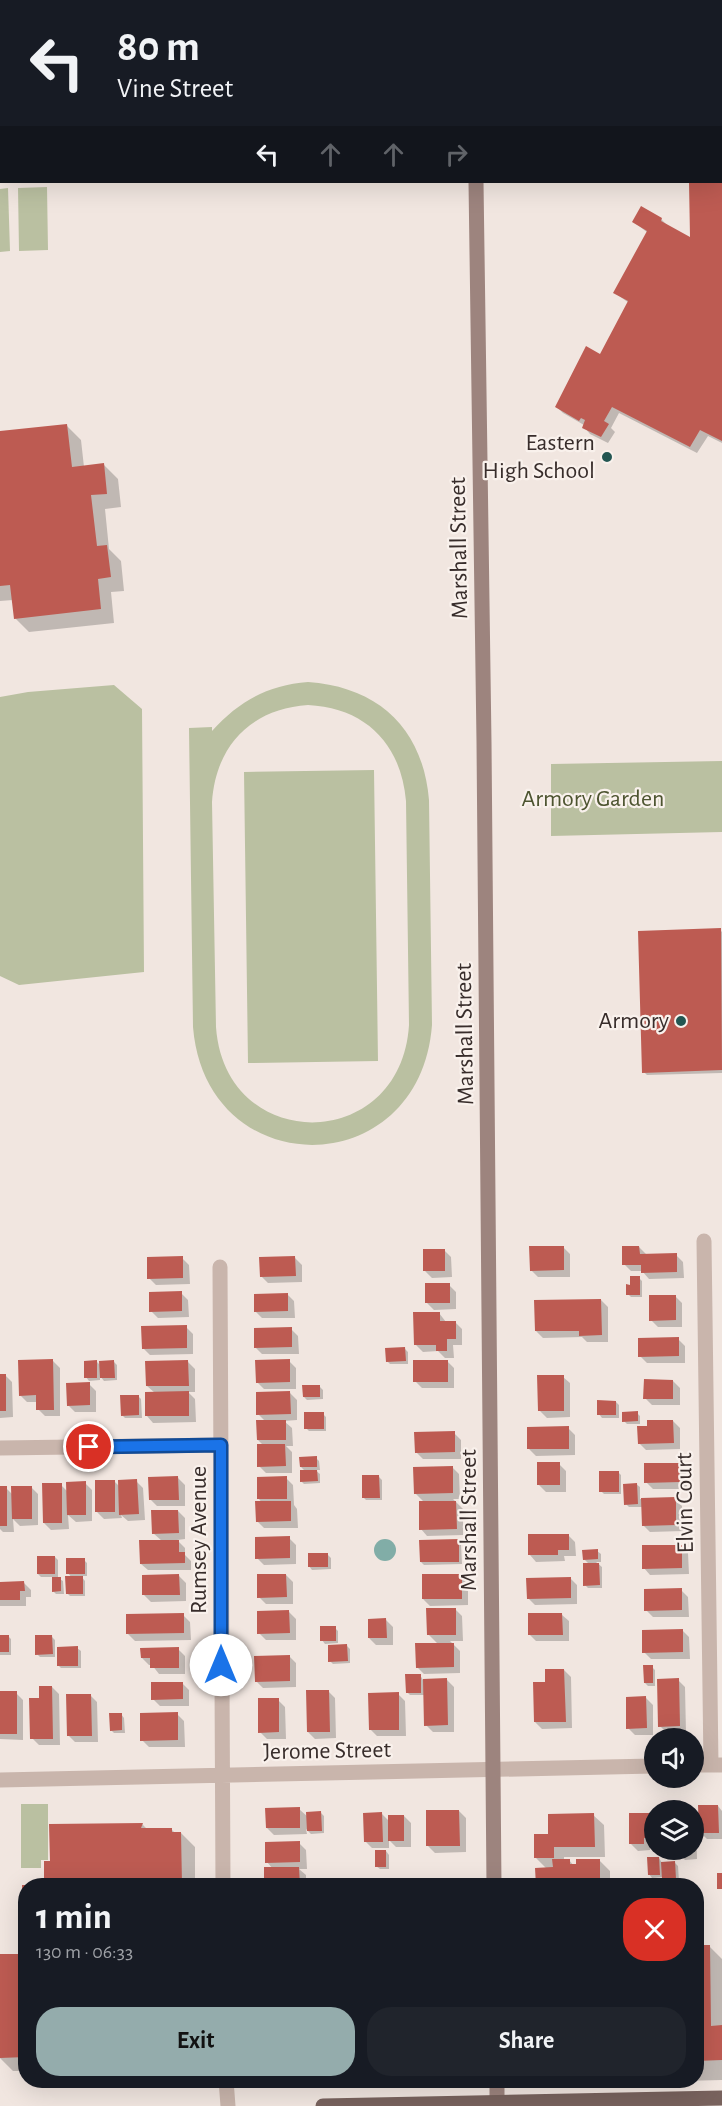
<!DOCTYPE html>
<html lang="en">
<head>
<meta charset="utf-8">
<style>
	:root { --surface:#171b24; --page:#20242c; --text:#f1f3f6; --muted:#9ea1a6; --accent:#94acac }
	body { margin:0; font-family:"Alegreya Sans",sans-serif; background:var(--page); color:var(--text); height:100vh; display:flex; flex-direction:column; font-size:22px; white-space:nowrap }
	* { box-sizing:border-box; margin:0 }
	p { font-size:20px; color:var(--muted) }
	.icon { flex:none; width:33px; height:33px; fill:none; stroke:currentColor; stroke-width:2; stroke-linecap:round; stroke-linejoin:round }
	.map { position:relative; flex:1; overflow:hidden }
	.drawer { position:absolute; left:18px; top:1878px; width:686px; height:210px; display:flex; flex-direction:column; background:var(--surface); border-radius:24px; box-shadow:0 6px 24px #0002 }
	.drawer>* { flex:none }
	.top-card { position:absolute; left:0px; top:0px; width:723px; height:183px; box-shadow:0 6px 24px #0002; background:#171b24; color:var(--text); overflow:hidden }
	.controls { position:absolute; left:644px; top:1728px; display:grid; gap:12px }
	.controls a { display:grid; place-items:center; width:60px; height:60px; border-radius:50%; background:var(--surface); box-shadow:0 6px 24px #0002; font-size:30px }
	.pin { position:absolute; display:grid; place-items:center; width:51px; height:51px; color:#fff; margin:-26px; border:3px solid #fff; border-radius:50%; box-shadow:0 2px 6px #0007 }
	.me { position:absolute; width:66px; margin:-33px; rotate:0deg; stroke-linejoin:round; filter:drop-shadow(0 0 4px #0008) }
	.turn { display:flex; align-items:center; gap:21px; height:126px; padding:0 18px; font-size:27px }
	.turn .icon { width:78px; height:78px; stroke-width:2.5 }
	.turn b { display:block; font-size:42px; line-height:51px }
	.lanes { display:flex; align-items:center; height:57px; padding:0 18px; background:#0003; justify-content:center; gap:30px; direction:ltr }
	.lanes .off { opacity:.35 }
	.round { display:grid; place-items:center; flex:none; width:63px; height:63px; border-radius:24px; background:var(--page) }
	.overview { display:flex; align-items:center; justify-content:space-between; height:102px; padding:0 18px }
	h1 { font-size:36px; font-weight:700; line-height:45px }
	.cta { display:flex; gap:12px; margin-top:auto; padding:12px 18px }
	.cta a { flex:1; height:69px; border-radius:24px; background:var(--accent); color:#111; font-size:24px; font-weight:700; line-height:69px; text-align:center }
	.cta a+a { background:var(--page); color:var(--text) }
	.map>svg:first-child { display:block }
</style>
</head>
<body>
<div class="map">
<svg width="722" height="2106" viewBox="0 0 722 2106">
	<rect width="100%" height="100%" fill="#f1e6e0"/>
	<!-- green -->
	<path fill="#bac0a1" fill-rule="evenodd" d="M47 187 48 250 19 251 18 188Z
		M8 188 10 251 0 252V189Z
		M308 682C379 687 423 729 429 800L432 1025C420 1184 206 1185 193 1027L189 728 212 727V731C239 701 268 685 308 682ZM308 705C366 708 401 744 406 801L409 1025C401 1154 225 1155 216 1027L212 802C216 745 251 709 308 705Z
		M114 685 142 709 144 972 19 985 0 976V697L28 692Z
		M722 761V832L551 836V764Z
		M374 770 378 1061 248 1063 244 772Z
		M21 1804H48V1860H41V1868H21Z"/>
	<!-- water -->
	<path fill="#81ada7" d="M374 1550a11 11 0 1 1 22 0a11 11 0 1 1-22 0Z"/>
	<!-- shadow -->
	<path fill="#0003" d="M722 154V443L708 436 697 453 619 413 611 428 615 432 608 443 590 434 584 427V425L563 413 556 406 601 357 629 303 615 293 648 233 634 222 661 219 668 226 691 239 690 182H722Z
		M67 426 81 440 84 467 104 465 118 479 121 507 105 509 109 549 121 561 124 591 111 592 114 623 29 632 15 618 13 600 0 601V433Z
		M720 930 722 932V1073L647 1075 644 1072Z
		M563 1247 570 1254V1277H538L531 1270Z
		M639 1247 646 1254 676 1255 683 1262 684 1278 649 1279 642 1271H631L624 1264Z
		M444 1250 451 1257 452 1277 432 1278 425 1271Z
		M182 1258 189 1265 190 1284 156 1285 149 1278Z
		M295 1258 302 1265V1282L268 1283 261 1276Z
		M639 1278 642 1281V1297H631L628 1294Z
		M449 1285 456 1292V1309L434 1310 427 1303Z
		M181 1293 188 1300 189 1317 158 1318 151 1311Z
		M287 1294 294 1301 295 1318H262L255 1311Z
		M675 1296 682 1303V1327H658L651 1320Z
		M601 1300 608 1307V1342H587L582 1337 543 1338 536 1331Z
		M439 1313 446 1322H455L462 1329V1345H453L454 1358H445L438 1351 423 1352 416 1345Z
		M186 1327 193 1334V1354L150 1355 143 1348Z
		M291 1329 298 1336 299 1354H262L255 1347Z
		M678 1339 685 1346V1363H647L640 1356Z
		M405 1349 408 1352V1364H390L387 1361Z
		M53 1361 60 1368V1416H45L38 1409 37 1402H27L20 1395Z
		M289 1361 296 1368V1389H264L257 1382Z
		M447 1361 454 1368V1388H422L415 1381Z
		M97 1362 101 1366 114 1362 117 1365V1380L104 1381 100 1376V1380L89 1381 86 1377Z
		M188 1362 195 1369V1392H188L195 1399 196 1422 153 1423 147 1416 155 1393 147 1386Z
		M0 1375H5L12 1382 13 1417 0 1418Z
		M563 1377 570 1383V1417L547 1418 540 1411Z
		M673 1381 680 1388V1405H652L645 1398Z
		M89 1384 96 1391V1412H75L68 1405Z
		M320 1387 323 1390V1399L307 1400 304 1397Z
		M290 1393 297 1400V1420L284 1421 292 1428 293 1446H286L292 1452V1473H266L259 1466 264 1446 258 1440 266 1422 258 1414Z
		M138 1396 141 1399 142 1418H125L122 1415Z
		M616 1402 619 1405V1418H602L599 1414Z
		M637 1413 640 1416V1424H627L624 1421Z
		M323 1414 326 1417V1431H309L306 1428Z
		M673 1421 680 1428V1449L646 1450 639 1443Z
		M568 1428 575 1435V1455L536 1456 529 1449Z
		M454 1433 461 1440V1459H423L416 1452Z
		M316 1458 319 1461 320 1470H315L320 1474V1483L304 1484 301 1481 306 1472 301 1467Z
		M559 1464 566 1471V1492H546L539 1485Z
		M679 1464 686 1471 687 1489H653L646 1482Z
		M452 1467 459 1474 460 1499H453L463 1509V1535L427 1536 421 1529 425 1503 415 1493Z
		M618 1472 621 1475V1494H604L601 1491Z
		M379 1477 382 1480V1500H366L363 1497Z
		M178 1478 185 1485V1506H157L150 1499Z
		M286 1478 293 1485 294 1505 297 1509 298 1528H264L257 1521 262 1503 259 1499Z
		M114 1481 120 1487 136 1481 143 1488 145 1520 128 1521 121 1515 122 1518 104 1519 97 1512Z
		M85 1483 92 1490V1521L76 1522 68 1515 69 1529 51 1530 44 1523 61 1485 68 1492Z
		M636 1484 640 1487V1499H675L682 1506 683 1531 650 1532 643 1525V1507H629L626 1504Z
		M31 1487 38 1494V1525L20 1526 13 1519 14 1532H3L0 1529V1488H6L13 1495Z
		M178 1511 185 1518V1539L177 1540 185 1548V1555L191 1561V1570H148L141 1564 162 1541 153 1533Z
		M568 1535 575 1542 576 1556H564L565 1561 536 1562 530 1555Z
		M289 1538 296 1545V1564L264 1565 257 1558Z
		M458 1541 461 1544 462 1564 424 1565 421 1562Z
		M681 1546 688 1553 689 1574 650 1575 644 1568Z
		M597 1551 601 1554V1562H596L602 1567V1588H588L585 1585 589 1564 584 1559Z
		M328 1555 331 1558V1569L312 1570 309 1566Z
		M55 1557 58 1560V1578L63 1581 64 1594H56L53 1591V1577H41L38 1574Z
		M84 1560 87 1563V1576H81L85 1581V1596H70L67 1593 72 1578 68 1573Z
		M286 1575 293 1582V1604H266L259 1597Z
		M461 1575 468 1582V1605L430 1606 423 1599Z
		M179 1576 186 1583V1601L151 1602 144 1595Z
		M570 1578 577 1585V1604L535 1605 528 1598Z
		M0 1583H24L31 1590V1597H26V1606H0Z
		M681 1590 688 1597 689 1617H653L646 1610Z
		M455 1609 462 1616 463 1641H450L460 1651V1673L424 1674 417 1667 438 1644 428 1634Z
		M289 1612 296 1619V1640H266L259 1633Z
		M183 1615 190 1622 191 1640 135 1641 128 1634Z
		M562 1615 569 1621V1641H536L529 1634Z
		M386 1620 393 1627V1645H376L369 1638Z
		M335 1628 338 1631V1643L325 1644 322 1640Z
		M682 1630 689 1637 690 1659H651L644 1652Z
		M0 1636H8L11 1639V1655H0Z
		M52 1637 55 1640V1657H40L37 1654Z
		M347 1646 350 1649V1663L333 1664 330 1661Z
		M77 1648 81 1651V1668H61L58 1665Z
		M178 1649 185 1656V1674H159L152 1665H149L142 1658Z
		M289 1656 296 1663V1687L263 1688 256 1681Z
		M652 1667 655 1670V1686H648L645 1683Z
		M564 1670 571 1677 572 1728 542 1729 535 1722 547 1683Z
		M420 1675 423 1680H447L454 1687V1732H433L426 1725 425 1695H410L407 1692Z
		M678 1680 685 1687 686 1733H667L660 1726Z
		M182 1683 189 1690V1706H160L153 1699Z
		M52 1687 59 1694 60 1745H39L32 1738 40 1700Z
		M328 1691 335 1698 336 1738 315 1739 308 1732Z
		M0 1693H16L23 1700V1740L0 1739Z
		M398 1694 405 1701 406 1736H377L370 1729Z
		M90 1695 97 1702 98 1742H75L68 1735Z
		M646 1698 653 1705V1735H635L628 1728Z
		M278 1700 285 1707 286 1739H267L260 1732Z
		M121 1714 124 1718 125 1733H114L111 1730Z
		M177 1714 184 1721 185 1747H149L142 1740Z
		M718 1806 722 1811V1839H707L700 1832Z
		M299 1809 308 1817 321 1813 324 1816V1833L311 1834 306 1829 307 1834 274 1835 267 1828Z
		M459 1811 466 1818V1852L435 1853 428 1846Z
		M382 1814 389 1821 404 1816 411 1823V1847H396L389 1840V1848H372L365 1841Z
		M650 1814 654 1818 653 1844H650V1850L638 1851 631 1844Z
		M593 1815 604 1825 605 1857H564V1860H569L574 1866 599 1860 610 1871V1886H538L547 1869 536 1858 550 1835Z
		M693 1818 696 1821 697 1859 685 1860 678 1853V1850H693Z
		M142 1824 148 1830 171 1829 175 1833H181L195 1847V1886H45L51 1862Z
		M299 1843 306 1850 307 1869H299L306 1875V1886H265L273 1869 267 1862Z
		M386 1851 389 1855V1869H380L376 1866Z
		M659 1858 662 1863H675L678 1866 679 1881 667 1882 664 1877 652 1878 649 1874Z
		M696 1946H709L722 1959V2080L683 2081 682 2080H696Z
		M26 1955V2071H13L0 2058V1956Z
		M278 2080H490V2083L283 2085Z"/>
	<!-- building -->
	<path fill="#bd5b52" d="M689 182H722V441L700 430 690 447 612 407 604 421 609 424 601 437 582 428 585 420 581 418 579 421 555 407 586 346 600 354 628 301 613 293 647 231 632 222 641 206 662 218 661 221 690 237Z
		M67 424 72 467 104 463 107 494 91 495 97 546 107 545 111 577 98 579 101 609 14 619 10 585 0 586V431Z
		M721 928 722 1070 642 1073 638 931Z
		M529 1246H564V1270L530 1271Z
		M622 1246H639L640 1254 677 1253V1272L641 1273V1265H622Z
		M423 1249H445V1271H423Z
		M183 1256V1278L147 1279V1257Z
		M295 1256 296 1276 260 1277 259 1257Z
		M630 1276H640V1295H626V1284L630 1285Z
		M425 1283H450V1303H425Z
		M182 1291V1311L149 1312V1292Z
		M288 1293V1311L254 1312V1294Z
		M649 1295H676V1320L649 1321Z
		M601 1299 602 1335 579 1336V1331H535L534 1300Z
		M413 1312H440V1321H456V1339H447V1351H436V1345H414Z
		M187 1325V1348L142 1349 141 1326Z
		M292 1327V1347L254 1348V1328Z
		M679 1337V1356L638 1357V1338Z
		M405 1347 406 1361 386 1362 385 1348Z
		M53 1359 54 1410H36V1395L19 1396 18 1360Z
		M290 1359V1382L256 1383 255 1360Z
		M97 1360V1378H84V1361Z
		M114 1360 115 1378H100L99 1361Z
		M188 1360 189 1386H146L145 1361Z
		M413 1360H448V1382H413Z
		M0 1374H6V1411H0Z
		M537 1375H564V1411H538Z
		M644 1379 673 1380V1399H643Z
		M90 1382V1405L67 1406 66 1383Z
		M302 1385H320V1397H303Z
		M189 1391V1416H145V1392Z
		M290 1391 291 1414 256 1415V1392Z
		M120 1395H139V1415L121 1416Z
		M597 1400 616 1401V1415H597Z
		M638 1411V1421L622 1422V1412Z
		M304 1412H324V1429H304Z
		M256 1420H286V1440H257Z
		M647 1420H673L674 1443 638 1444 637 1426H647Z
		M569 1426V1449H527V1427Z
		M455 1431V1452L415 1453 414 1432Z
		M257 1444H285L286 1466 257 1467Z
		M317 1456V1467H300L299 1457Z
		M537 1462H560V1485H537Z
		M644 1463H680V1482L644 1483Z
		M453 1466V1493L414 1494 413 1467Z
		M300 1470H317L318 1481 300 1482Z
		M599 1471H619V1492H599Z
		M362 1475H379L380 1498H362Z
		M178 1476 179 1500H149L148 1477Z
		M287 1476V1499H257V1477Z
		M137 1479 139 1514 119 1515 118 1480Z
		M95 1480H115V1512H95Z
		M86 1481V1515H67L66 1482Z
		M42 1483H62V1523H43Z
		M637 1483 638 1504 624 1505 623 1484Z
		M0 1486H7V1526H0Z
		M11 1486H32V1519H12Z
		M676 1497V1525L642 1526 641 1498Z
		M255 1501H291V1521L256 1522Z
		M419 1501H456L457 1529 419 1530Z
		M151 1510H178L179 1533 152 1534Z
		M528 1534H569V1550H558V1555H528Z
		M290 1536V1558L255 1559V1537Z
		M459 1539V1562H420L419 1540Z
		M139 1540H179V1552H185V1563L140 1564Z
		M642 1545H682V1568L642 1569Z
		M598 1549V1559L583 1560 582 1550Z
		M308 1553H328V1567H308Z
		M37 1556H55V1574H37Z
		M66 1558H85V1574H66Z
		M583 1563H599L600 1585 583 1586Z
		M179 1574 180 1595H142V1575Z
		M257 1574H286L287 1597 257 1598Z
		M422 1574H462V1599H422Z
		M65 1576H83V1594H66Z
		M52 1577H61V1591L52 1592Z
		M571 1577V1598L527 1599 526 1578Z
		M24 1581 25 1591H20V1600H0V1582Z
		M682 1588V1610L644 1611V1589Z
		M426 1608H456V1635H427Z
		M289 1610 290 1633 257 1634V1611Z
		M184 1613V1633L126 1634V1614Z
		M528 1613H562L563 1635H528Z
		M386 1618 387 1638H368V1619Z
		M320 1626H336V1641H320Z
		M683 1629V1652L642 1653V1630Z
		M0 1635H9V1652H0Z
		M35 1635H52L53 1654 35 1655Z
		M415 1643H454V1667L416 1668Z
		M347 1644 348 1661 328 1662V1645Z
		M78 1646V1666H57V1647Z
		M179 1647V1668H150V1658H141L140 1648Z
		M290 1655V1681L255 1682 254 1656Z
		M643 1665H653V1683H644Z
		M545 1669H564L566 1722H534L533 1682H545Z
		M405 1674H421V1693H406Z
		M447 1678 448 1725 424 1726 423 1679Z
		M679 1678 680 1726 658 1727 657 1679Z
		M151 1682H183V1699L151 1700Z
		M39 1686H52L53 1739H30L29 1698H39Z
		M306 1690H329L330 1732H307Z
		M0 1691H17V1734H0Z
		M399 1692V1730H369L368 1693Z
		M66 1694H91L92 1736H67Z
		M646 1696 647 1728 626 1729V1697Z
		M258 1698H279V1732L258 1733Z
		M178 1712V1740L140 1741V1713Z
		M109 1713H122V1730L110 1731Z
		M698 1805H718L719 1833H699Z
		M300 1807V1828H266L265 1808Z
		M426 1810H459L460 1846H426Z
		M321 1811 322 1831H307L306 1812Z
		M382 1812 383 1842H364L363 1813Z
		M594 1813 595 1847H554V1858H534V1834H548V1814Z
		M629 1813H651V1834H646L647 1838H644V1844H629Z
		M388 1815H404V1841H388Z
		M143 1823 141 1828H172V1832H181L182 1884 44 1886V1861H50L49 1824Z
		M300 1841V1862L265 1863V1842Z
		M375 1850H386V1867H375Z
		M677 1850H691V1853H677Z
		M647 1857H659L660 1875H648Z
		M552 1859H570V1864H576V1859H600V1881H580L581 1886H536L535 1868 553 1867Z
		M675 1861 676 1879H662L661 1862Z
		M264 1867H299L300 1886H264Z
		M717 1873H722V1889H717Z
		M22 1885H26V1930L23 1931Z
		M696 1945H710L711 2026 722 2025V2060L696 2061Z
		M0 1954H26V2057L0 2058Z"/>
	<g fill="none" stroke-linecap="round" stroke-linejoin="round">
		<!-- street -->
		<path stroke="#c9b5ac" stroke-width="15" d="M704 1241 711 1765
			M220 1267 223 1886
			M0 1448 221 1445
			M693 1765H722
			M0 1780 654 1766
			M226 2080 228 2106"/>
		<!-- secondary -->
		<path stroke="#9d847e" stroke-width="15" d="M475 0V2
			M476 182 484 742 494 1886
			M497 2102V2080"/>
		<!-- primary -->
		<path stroke="#78625d" stroke-width="15" d="M323 2106 722 2098"/>
	</g>
	<g fill="none" stroke-linecap="round" stroke-linejoin="round">
		<defs>
			<path id="route" d="M89 1447 221 1445V1665"/>
		</defs>
		<!-- route casing -->
		<use href="#route" stroke="#114b97" stroke-width="15"/>
		<!-- route -->
		<use href="#route" stroke="#1a73e8" stroke-width="10"/>
	</g>
	<!-- markers -->
	<g fill="#235652" stroke="#f9f1ec" stroke-width="2">
		<circle cx="607" cy="457" r="6"/>
		<circle cx="681" cy="1021" r="6"/>
	</g>
	<g text-anchor="middle" dominant-baseline="central" stroke-width="4.5" stroke-linejoin="round" paint-order="stroke">
		<!-- poi labels -->
		<g font-size="24" fill="#382d2b" stroke="#f9f1ec" text-anchor="end">
			<text x="595" y="443">Eastern<tspan x="595" dy="28">High School</tspan></text>
			<text x="669" y="1021">Armory</text>
		</g>
		<!-- street labels -->
		<g font-size="24" fill="#382d2b" stroke="#f9f1ec">
			<text transform="translate(459 548) rotate(-91)">Marshall Street</text>
			<text transform="translate(465 1034) rotate(-91)">Marshall Street</text>
			<text transform="translate(685 1503) rotate(-91)">Elvin Court</text>
			<text transform="translate(469 1520) rotate(-90)">Marshall Street</text>
			<text transform="translate(199 1540) rotate(-90)">Rumsey Avenue</text>
			<text transform="translate(327 1751) rotate(-1)">Jerome Street</text>
		</g>
		<!-- park labels -->
		<g font-size="24" fill="#4d5430" stroke="#f9f1ec">
			<text x="593" y="799">Armory Garden</text>
		</g>
	</g>
</svg>
<div class="controls">
<a><svg class="icon" aria-label="sound" viewBox="0 0 24 24"><path d="M4 9h4l5-4v14l-5-4H4zM17 9q2 3 0 6"/></svg></a>
<a><svg class="icon" aria-label="layers" viewBox="0 0 24 24"><path d="M12 4l9 5-9 5-9-5zM3 14l9 5 9-5"/></svg></a>
</div>
<div class="pin" style="left:89px;top:1447px;background:#d93025"><svg class="icon" aria-label="arrive" viewBox="0 0 24 24"><path d="M6 21V4h12l-3 4 3 4H6"/></svg></div>
<svg class="me" style="left:221px;top:1665px" viewBox="-20 -20 40 40"><circle r="19" fill="#fff"/><path d="M0-13L10 11 0 6-10 11z" fill="#1a73e8"/></svg>
<div class="top-card">
<div class="turn"><svg class="icon" aria-label="left" viewBox="0 0 24 24"><path d="M17 20v-9H6M10 6l-5 5 5 5"/></svg><div><b>80 m</b>Vine Street</div></div>
<div class="lanes"><svg class="icon" aria-label="left" viewBox="0 0 24 24"><path d="M17 20v-9H6M10 6l-5 5 5 5"/></svg><svg class="icon off" aria-label="ahead" viewBox="0 0 24 24"><path d="M12 20V5M6 11l6-6 6 6"/></svg><svg class="icon off" aria-label="ahead" viewBox="0 0 24 24"><path d="M12 20V5M6 11l6-6 6 6"/></svg><svg class="icon off" aria-label="right" viewBox="0 0 24 24"><path d="M7 20v-9h11M14 6l5 5-5 5"/></svg></div>
</div>
<section class="drawer">
<div class="overview"><div><h1>1 min</h1><p>130 m · 06:33</p></div><a class="round" style="background:#d93025;color:#fff"><svg class="icon" aria-label="close" viewBox="0 0 24 24"><path d="M6 6l12 12M18 6L6 18"/></svg></a></div>
<div class="cta"><a>Exit</a><a>Share</a></div>
</section>
</div>
</body>
</html>
